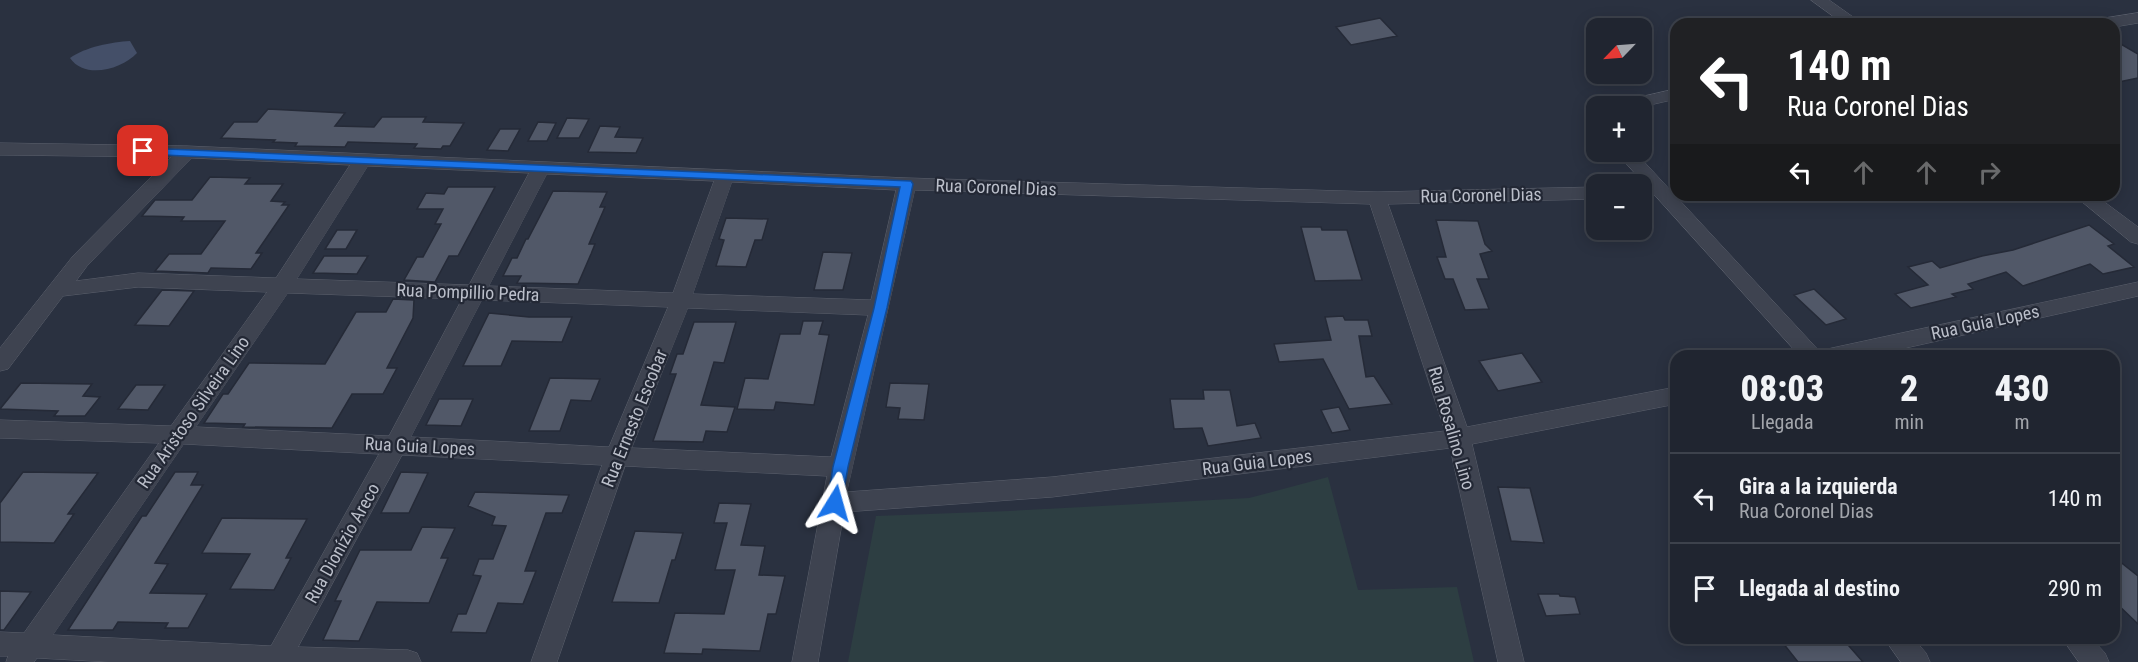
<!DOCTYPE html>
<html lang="es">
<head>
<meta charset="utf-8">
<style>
	:root { --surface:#202530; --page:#2d313c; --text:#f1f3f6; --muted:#a2a5ab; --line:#3d424c }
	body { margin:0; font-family:"Roboto Condensed",sans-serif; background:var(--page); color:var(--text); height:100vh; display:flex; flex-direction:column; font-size:22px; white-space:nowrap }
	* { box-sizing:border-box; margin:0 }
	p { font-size:20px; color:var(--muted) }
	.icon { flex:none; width:33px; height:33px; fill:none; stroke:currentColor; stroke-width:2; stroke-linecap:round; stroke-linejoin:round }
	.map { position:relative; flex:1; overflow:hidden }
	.panel { position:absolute; left:1670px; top:350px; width:450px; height:294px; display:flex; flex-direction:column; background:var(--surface); border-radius:18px; box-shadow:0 3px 15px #0003,0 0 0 2px var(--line) }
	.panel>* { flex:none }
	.guide { position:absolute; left:1670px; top:18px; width:450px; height:183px; border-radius:18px; box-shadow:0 3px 15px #0003,0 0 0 2px var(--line); background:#202124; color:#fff; overflow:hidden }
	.needle { width:39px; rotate:245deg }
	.buttons { position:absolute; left:1586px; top:18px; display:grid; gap:12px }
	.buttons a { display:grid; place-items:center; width:66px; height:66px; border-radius:12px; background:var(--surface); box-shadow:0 3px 15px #0003,0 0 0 2px var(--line); font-size:30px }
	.pin { position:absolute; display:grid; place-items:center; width:51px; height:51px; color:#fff; margin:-26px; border-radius:12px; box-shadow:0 3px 9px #0006 }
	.me { position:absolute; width:66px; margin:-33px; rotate:8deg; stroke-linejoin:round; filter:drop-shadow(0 0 4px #0008) }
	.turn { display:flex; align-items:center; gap:21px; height:126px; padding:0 18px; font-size:27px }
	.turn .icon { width:78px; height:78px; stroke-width:2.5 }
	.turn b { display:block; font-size:42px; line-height:51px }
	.lanes { display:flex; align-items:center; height:57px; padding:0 18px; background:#0003; justify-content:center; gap:30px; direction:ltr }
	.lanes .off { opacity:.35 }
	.eta { display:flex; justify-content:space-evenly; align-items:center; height:102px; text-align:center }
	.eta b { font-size:36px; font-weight:800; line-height:42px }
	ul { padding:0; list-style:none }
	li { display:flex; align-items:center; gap:18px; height:90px; padding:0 18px; border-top:2px solid var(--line) }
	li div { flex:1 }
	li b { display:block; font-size:22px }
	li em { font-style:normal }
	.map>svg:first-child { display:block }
</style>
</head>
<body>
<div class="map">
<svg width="2138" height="662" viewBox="0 0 2138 662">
	<rect width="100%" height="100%" fill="#2a3140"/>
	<!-- green -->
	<path fill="#2d3e42" d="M1328 477 1358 590 1457 587 1474 662H848L876 516 1009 511 1249 498Z"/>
	<!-- water -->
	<path fill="#444f68" d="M130 41 137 53C122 69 85 80 70 58 85 47 112 42 130 41Z"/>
	<!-- building -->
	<path fill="#515868" stroke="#252a37" stroke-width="1.5" d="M1380 18 1397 36 1351 45 1336 27Z
		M2114 40 2138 54V78L2114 83Z
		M268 109 345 113 335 126 374 127 382 117H426L423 122 464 123 450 146H443L441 149 414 148 417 144 348 142 345 147 295 146 297 143 273 142 275 140 221 138 234 122H257Z
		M567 118 589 119 579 138H557Z
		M538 122 556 123 547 141H528Z
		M600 126 620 127 615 137 643 138 636 153 588 152Z
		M500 129H520L508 151 487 150Z
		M210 177 250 178 245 184H283L271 201 285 202 282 205H289L256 253H262L251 269 211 268 208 273 155 271 169 254H201L225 221H181L184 217 142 216 155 200H192Z
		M448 187H495L458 256H449L435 282 404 280 417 257H423L441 224H435L443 209H417L426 193 444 194Z
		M553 191 607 192 600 207H605L589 244H595L591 254 578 284 517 283 521 276H503L512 258H517L526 239H528Z
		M726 218 768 219 762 240H755L746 267 716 266 724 240 719 239Z
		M1436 220 1478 221 1485 244 1492 251 1480 254 1489 279H1477L1489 309 1465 310 1453 279H1445L1437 257H1446Z
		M2089 225 2114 244 2108 246 2134 267 2103 274 2090 264 2023 286 2006 272 1968 284 1973 289 1952 294 1956 297 1911 308 1895 294 1928 285 1908 267 1932 261 1940 268 1982 256 2013 250Z
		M1301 227H1321L1322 230H1347L1362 280 1315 281Z
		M337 230H357L346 249H325Z
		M823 252 852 253 843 290H814Z
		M324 256H368L357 274 313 273Z
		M1814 289 1846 319 1826 325 1794 295Z
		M162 290 194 291 169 326 135 325Z
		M393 299 414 300 413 318 387 368H397L383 394H352L332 428 243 427 245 424 204 423 223 394H228L249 363 325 364 356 312H386Z
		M489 313 529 317H572L562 342 512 341 501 366H463Z
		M1343 316 1345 320H1368L1372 336H1359L1366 377 1374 376 1392 404 1349 409 1323 359 1279 362 1274 344 1331 340 1325 317Z
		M803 321H823L819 334 829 335 814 405 776 402 774 410 737 409 745 378 768 379 780 334H800Z
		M694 322H736L724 363 714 362 701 405 735 407 727 432 706 431 703 442 653 441 676 374H670L677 354H683Z
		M1522 353 1542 382 1498 391 1479 361Z
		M550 378 600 379 591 401 571 400 560 431H529Z
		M21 383 92 384 83 396 100 397 85 416H54L58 411 0 409Z
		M890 383 929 384 924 420 898 419 900 408 886 407Z
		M136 385H165L148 410 118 409Z
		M1203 390H1230L1237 426 1255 423 1261 438 1208 446 1202 428 1174 429 1170 399H1204Z
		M439 399H473L461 426 426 425Z
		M1339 407 1350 430 1332 433 1321 410Z
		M23 472 98 473 68 514H74L54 543 0 542V503Z
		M175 472H198L191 485H203L155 563 168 564 150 593 207 594 188 628H165L168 623 118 622 113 630H68L142 516H146Z
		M401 472 428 473 409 513H381Z
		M1498 487 1530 488 1544 543 1511 541Z
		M475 492 569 495 562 513H546L525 571H536L523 604 498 603 486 633 451 632 458 614H466L481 576 473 575 479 559H493L506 526 492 525 495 517 468 506Z
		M719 503 751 504 741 545 765 546 759 575 785 576 776 614H768L760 651 703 649 702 654 664 653 675 613 724 614 735 570H715L727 523H714Z
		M222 518 307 519 286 558H291L274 590 230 589 250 554 202 553Z
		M422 527 455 528 441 558H448L429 603 377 602 359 641 323 640 341 601H335L360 550H411Z
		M635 531 683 533 675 560H672L659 603 612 602Z
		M2114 557 2138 576V624L2114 601Z
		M0 591 31 592 4 630H0Z
		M1538 594H1559L1560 596 1575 597 1580 614 1546 616Z
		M1779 638H1842L1863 662H1798Z"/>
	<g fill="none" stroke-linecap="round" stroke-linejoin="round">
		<defs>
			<path id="street" d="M1811 0H1829L1863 24H1844Z
				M2138 13V23L2114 27V24H2091L2099 19Z
				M1676 89V99L1641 107 1616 106 1619 102Z
				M1596 110V124L1590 123 1585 116 1588 112Z
				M0 143 187 146 907 178 1377 192 1596 187V199L1388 204 1467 427 1676 387V404L1472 444 1524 662H1498L1450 448 1052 497 844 512 818 662H792L827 476 625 466 557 662H531L602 465 402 455 298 647 408 650 417 653 421 662H110L37 658 34 662H6L8 656H0V632L24 633 159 443 0 438V420L171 426 267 292 138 287 63 296 8 369 0 371V348L50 285 73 256 171 157 0 155ZM192 158 350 165 276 278 138 273 76 281 87 266ZM368 166 529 173 469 285 297 279ZM547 174 714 181 673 293 489 286ZM732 182 896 190 871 300 693 294ZM915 190 1370 204 1445 431 1052 477 847 492ZM288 293 462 299 389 436 196 427ZM482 300 668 307 609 447 411 437ZM688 308 868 315 831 457 632 448ZM184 444 379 454 271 646 53 635Z
				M1616 152H1635L1822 354 1824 350 1832 348 2138 282V296L1870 356H1800Z
				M2074 195H2095L2138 227V244L2131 242Z
				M1884 638H1913L1926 653 1930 662H1901Z
				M2062 638H2091L2105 653 2109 662H2079Z"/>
		</defs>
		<!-- street casing -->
		<use href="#street" stroke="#5c616d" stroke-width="1"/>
		<!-- street -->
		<use href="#street" fill="#3e4350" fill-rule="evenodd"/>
	</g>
	<!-- route -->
	<path fill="#1a73e8" stroke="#114b97" stroke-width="1.5" d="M143 148 911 181 913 184 887 308 848 467 841 507 835 509 830 507 827 503 833 467 874 308 900 187 139 154V149Z"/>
	<g text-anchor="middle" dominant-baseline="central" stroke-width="4.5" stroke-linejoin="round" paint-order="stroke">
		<!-- street labels -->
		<g font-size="18" fill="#bbbfca" stroke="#232835">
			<text transform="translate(996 187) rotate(2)">Rua Coronel Dias</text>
			<text transform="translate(1481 195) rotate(-1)">Rua Coronel Dias</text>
			<text transform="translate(468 292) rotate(2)">Rua Pompillio Pedra</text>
			<text transform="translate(1985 322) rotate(-12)">Rua Guia Lopes</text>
			<text transform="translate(193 412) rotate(-55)">Rua Aristoso Silveira Lino</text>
			<text transform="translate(634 418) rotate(-68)">Rua Ernesto Escobar</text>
			<text transform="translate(1452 428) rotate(74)">Rua Rosalino Lino</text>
			<text transform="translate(420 446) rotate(3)">Rua Guia Lopes</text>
			<text transform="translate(1257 462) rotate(-7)">Rua Guia Lopes</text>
			<text transform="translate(342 543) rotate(-61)">Rua Dionízio Areco</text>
		</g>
	</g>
</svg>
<div class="buttons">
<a><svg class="needle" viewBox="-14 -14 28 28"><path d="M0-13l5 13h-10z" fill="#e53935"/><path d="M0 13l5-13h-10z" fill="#a2a5ab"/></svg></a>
<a>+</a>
<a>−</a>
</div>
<div class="pin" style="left:143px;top:151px;background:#d93025"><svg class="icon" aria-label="arrive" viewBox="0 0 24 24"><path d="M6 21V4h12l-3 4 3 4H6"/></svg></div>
<svg class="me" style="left:835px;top:503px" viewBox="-20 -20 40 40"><path d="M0-17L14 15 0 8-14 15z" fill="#1a73e8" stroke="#fff" stroke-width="4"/></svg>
<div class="guide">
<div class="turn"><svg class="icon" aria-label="left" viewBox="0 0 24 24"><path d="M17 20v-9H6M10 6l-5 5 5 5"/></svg><div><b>140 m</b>Rua Coronel Dias</div></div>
<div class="lanes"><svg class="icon" aria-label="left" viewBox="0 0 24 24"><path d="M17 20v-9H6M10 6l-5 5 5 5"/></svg><svg class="icon off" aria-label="ahead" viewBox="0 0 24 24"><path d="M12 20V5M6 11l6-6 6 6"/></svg><svg class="icon off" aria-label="ahead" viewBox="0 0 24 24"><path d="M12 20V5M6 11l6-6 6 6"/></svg><svg class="icon off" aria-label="right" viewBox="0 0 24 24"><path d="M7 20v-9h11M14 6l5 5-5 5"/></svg></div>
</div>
<section class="panel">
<div class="eta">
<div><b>08:03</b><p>Llegada</p></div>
<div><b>2</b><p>min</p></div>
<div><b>430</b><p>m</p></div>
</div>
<ul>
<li><svg class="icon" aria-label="left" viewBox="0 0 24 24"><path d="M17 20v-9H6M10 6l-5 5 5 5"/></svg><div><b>Gira a la izquierda</b><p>Rua Coronel Dias</p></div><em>140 m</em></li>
<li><svg class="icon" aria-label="arrive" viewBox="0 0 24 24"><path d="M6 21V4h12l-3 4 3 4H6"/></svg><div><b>Llegada al destino</b></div><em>290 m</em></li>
</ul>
</section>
</div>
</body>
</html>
